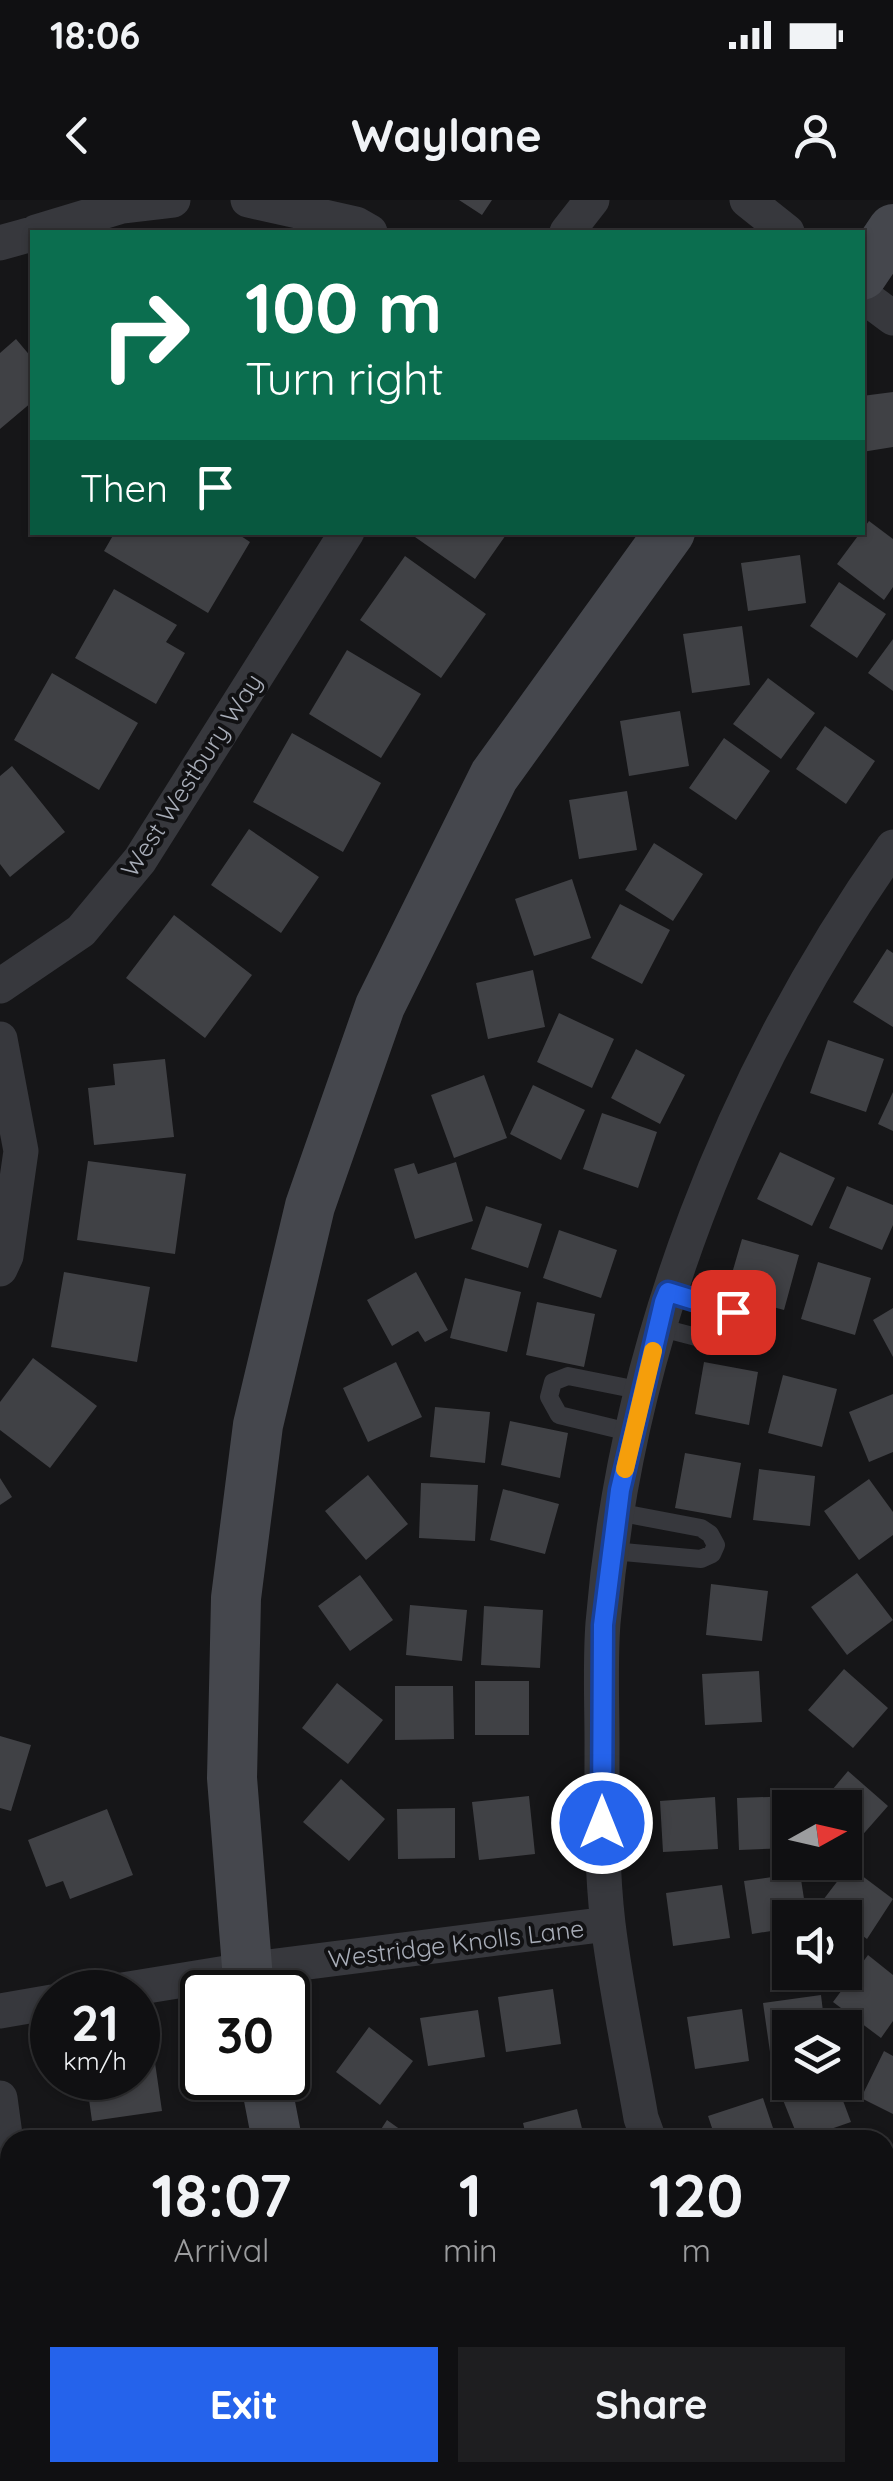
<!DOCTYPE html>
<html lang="en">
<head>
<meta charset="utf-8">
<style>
	:root { --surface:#101012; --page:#1e1e20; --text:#f1f3f6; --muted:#9c9d9f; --line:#303032; --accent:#2563eb }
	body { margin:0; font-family:Quicksand,sans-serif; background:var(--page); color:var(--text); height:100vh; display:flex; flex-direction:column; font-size:38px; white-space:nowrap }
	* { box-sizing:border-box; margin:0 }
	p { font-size:32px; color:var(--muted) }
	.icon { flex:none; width:55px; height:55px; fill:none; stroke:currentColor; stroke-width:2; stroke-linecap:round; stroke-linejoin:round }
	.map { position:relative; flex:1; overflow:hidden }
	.details { position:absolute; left:0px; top:1930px; width:895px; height:352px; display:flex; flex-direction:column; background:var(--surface); border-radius:30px 30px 0 0; box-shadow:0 2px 8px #0004,0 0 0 2px var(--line) }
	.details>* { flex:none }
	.banner { position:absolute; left:30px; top:30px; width:835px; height:305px; border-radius:0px; box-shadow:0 2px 8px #0004,0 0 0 2px var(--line); background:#0b6e4f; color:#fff; overflow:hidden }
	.needle { width:65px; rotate:82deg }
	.controls { position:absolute; left:772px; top:1590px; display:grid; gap:20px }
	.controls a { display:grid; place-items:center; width:90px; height:90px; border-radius:0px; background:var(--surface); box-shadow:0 2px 8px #0004,0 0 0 2px var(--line); font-size:50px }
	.speed { position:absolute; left:30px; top:1770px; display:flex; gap:20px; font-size:50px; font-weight:700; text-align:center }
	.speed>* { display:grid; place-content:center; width:130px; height:130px; border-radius:50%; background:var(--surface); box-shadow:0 2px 8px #0004,0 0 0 2px var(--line); line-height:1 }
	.speed small { font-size:25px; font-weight:400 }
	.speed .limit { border:5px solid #111; border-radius:15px; background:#fff; color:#111 }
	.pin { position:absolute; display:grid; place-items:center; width:85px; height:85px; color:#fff; margin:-42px; border-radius:20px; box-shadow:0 5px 15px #0006 }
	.me { position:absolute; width:110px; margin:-55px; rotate:0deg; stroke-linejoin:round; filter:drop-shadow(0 0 8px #0008) }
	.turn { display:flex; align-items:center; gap:35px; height:210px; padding:0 50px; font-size:45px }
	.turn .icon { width:130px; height:130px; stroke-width:2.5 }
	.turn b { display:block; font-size:70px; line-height:85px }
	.then { display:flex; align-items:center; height:95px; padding:0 50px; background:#0003; gap:20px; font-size:38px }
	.eta { display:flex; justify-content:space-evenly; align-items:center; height:170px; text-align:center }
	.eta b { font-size:60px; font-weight:800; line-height:70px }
	.cta { display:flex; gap:20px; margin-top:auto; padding:20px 50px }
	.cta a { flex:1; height:115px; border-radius:0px; background:var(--accent); color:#fff; font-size:40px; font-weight:800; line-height:115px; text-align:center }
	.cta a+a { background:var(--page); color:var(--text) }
	.status { display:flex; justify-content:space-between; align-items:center; height:70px; padding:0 50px; background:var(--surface); direction:ltr }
	.status svg { height:28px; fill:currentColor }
	header { display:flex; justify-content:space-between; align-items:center; height:130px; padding:0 50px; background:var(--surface); font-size:45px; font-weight:800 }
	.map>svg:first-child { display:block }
</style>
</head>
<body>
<div class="status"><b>18:06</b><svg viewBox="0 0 49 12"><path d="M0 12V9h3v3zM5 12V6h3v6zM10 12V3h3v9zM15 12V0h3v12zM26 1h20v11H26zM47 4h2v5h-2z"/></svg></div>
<header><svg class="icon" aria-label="back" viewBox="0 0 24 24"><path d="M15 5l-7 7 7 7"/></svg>Waylane<svg class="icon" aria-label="person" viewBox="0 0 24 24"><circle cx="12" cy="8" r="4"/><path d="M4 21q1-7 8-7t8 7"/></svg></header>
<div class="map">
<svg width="893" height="2281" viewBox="0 0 893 2281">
	<rect width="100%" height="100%" fill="#161618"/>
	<!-- building -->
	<path fill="#404145" d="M459 0H492L482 15Z
		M16 139 32 158V202L0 229V153Z
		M893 192V247L862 252V196Z
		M869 321 893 339V387L884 400 837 364Z
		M115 332H235L250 342 208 413 104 351Z
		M418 332H508L475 379 415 337Z
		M800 355 806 403 748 411 741 363Z
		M405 356 486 414 441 478 360 420Z
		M839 382 886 414 857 458 810 426Z
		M114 389 177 425 166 442 185 453 156 504 75 458Z
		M742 426 750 485 692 493 683 434Z
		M893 439V491L868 473Z
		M347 450 421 494 381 558 309 514Z
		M52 473 138 523 99 590 14 540Z
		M768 478 815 513 781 559 733 524Z
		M680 511 689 566 629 576 620 521Z
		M825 526 875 561 846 604 796 569Z
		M292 533 381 583 343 652 253 602Z
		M724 538 770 571 736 620 689 588Z
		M12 566 65 632 10 677 0 664V576Z
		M627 591 637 650 579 659 569 600Z
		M249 629 319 677 281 733 211 685Z
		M654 643 703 674 673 721 625 690Z
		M572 679 591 738 534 756 515 699Z
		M620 704 670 730 642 784 591 758Z
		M174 715 252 775 205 838 126 778Z
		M887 749 893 753V827L853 802Z
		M533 770 545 827 488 839 476 783Z
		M559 813 614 839 592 888 537 862Z
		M828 840 884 859 866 912 810 893Z
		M636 849 685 875 660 924 611 898Z
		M165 859 174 937 94 945 88 888 115 885 113 864Z
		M484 875 507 938 454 958 431 895Z
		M533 885 585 910 561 960 510 934Z
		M893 892V931L878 924Z
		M602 913 657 932 638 988 583 969Z
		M780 952 835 978 812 1026 757 999Z
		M88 961 186 974 175 1054 77 1040Z
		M456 962 473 1021 415 1039 394 969 414 963 418 974Z
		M847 986 893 1005V1025L882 1050 829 1028Z
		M486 1006 542 1024 528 1068 471 1049Z
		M559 1030 617 1050 601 1098 543 1078Z
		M742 1039 799 1055 784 1110 726 1094Z
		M818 1062 871 1078 855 1135 801 1119Z
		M64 1072 150 1087 137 1162 51 1147Z
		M416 1072 448 1130 425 1142 418 1131 392 1146 367 1100Z
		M465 1078 521 1092 507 1152 450 1138Z
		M537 1102 595 1114 584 1167 526 1155Z
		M893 1108V1157L873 1120Z
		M33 1158 97 1206 50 1268 0 1230V1202Z
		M396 1162 422 1217 368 1242 343 1188Z
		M704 1162 758 1172 749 1225 695 1214Z
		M783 1175 837 1189 822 1247 768 1233Z
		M893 1194V1252L869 1262 849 1212Z
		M435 1207 490 1212 485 1263 430 1257Z
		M510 1221 568 1233 560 1278 501 1265Z
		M685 1253 741 1263 731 1318 675 1308Z
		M759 1269 815 1276 810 1326 753 1320Z
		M368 1275 408 1324 366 1360 325 1311Z
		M0 1278 12 1297 0 1305Z
		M869 1279 893 1312V1335L859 1360 824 1311Z
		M421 1283 478 1285 475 1341 419 1338Z
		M503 1289 559 1304 545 1354 490 1340Z
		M857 1373 893 1420 847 1455 811 1407Z
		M360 1375 393 1420 350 1451 318 1406Z
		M711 1384 768 1391 762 1441 706 1435Z
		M410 1405 467 1410 462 1461 406 1455Z
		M484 1406 543 1410 540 1468 481 1465Z
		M844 1469 888 1508 853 1548 808 1510Z
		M759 1471 762 1522 705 1525 702 1474Z
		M475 1481H529V1535H475Z
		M337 1483 383 1520 348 1564 302 1528Z
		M395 1486H453L454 1539 395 1540Z
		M0 1536 31 1545 11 1611 0 1608Z
		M848 1571 888 1606 851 1648 845 1643V1608H817Z
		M341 1579 385 1619 349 1661 303 1622Z
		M529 1596 535 1654 479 1660 472 1602Z
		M795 1596 796 1608H790V1648L739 1650 737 1598Z
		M715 1597 718 1649 663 1652 660 1601Z
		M455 1608V1658L398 1659 397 1609Z
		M107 1609 133 1675 70 1699 63 1681 46 1687 28 1640Z
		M849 1666 893 1699 867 1739 845 1723V1718L820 1704Z
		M800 1673 807 1718H790V1728L752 1734 744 1681Z
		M722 1685 730 1738 673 1746 666 1693Z
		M868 1755 893 1775V1821L881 1838 833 1802Z
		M553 1789 561 1844 506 1852 498 1797Z
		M821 1795 825 1828H790V1850L770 1852 763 1803Z
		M742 1809 749 1861 695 1869 687 1817Z
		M478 1810 485 1857 428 1866 420 1818Z
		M369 1827 413 1861 380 1905 336 1872Z
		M152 1842 162 1911 92 1921 86 1878H138V1844Z
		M884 1851 893 1856V1914L861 1898Z
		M797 1882H836L851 1922 799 1940 779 1890Z
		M763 1898 777 1940H716L708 1916Z
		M577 1909 585 1940H527L523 1923Z
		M387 1920 415 1940H374Z
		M149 1928 151 1940H83V1938Z
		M503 1929 505 1940H449V1938Z
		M893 2063V2124L885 2128V2067Z
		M893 2205V2257L885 2261V2208Z
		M483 2272H539L536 2281H481Z"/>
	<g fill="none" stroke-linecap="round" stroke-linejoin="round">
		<!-- lane -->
		<path stroke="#37383d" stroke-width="18" d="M658 1127 727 1145 738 1139 741 1122 733 1112 668 1092
			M633 1233 559 1215 549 1197 553 1182 568 1176 643 1191
			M612 1351 701 1359 712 1354 716 1345 710 1334 701 1328 617 1312"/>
		<!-- street -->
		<path stroke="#37383d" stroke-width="35" d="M248 0 356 24 370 32
			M747 0 787 32
			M36 32 122 6 173 0
			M567 32 592 0
			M0 43 32 34
			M862 95 893 118
			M0 786 81 731 140 660 347 332
			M0 839 21 951 6 1056 0 1069
			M110 1792 245 1770 608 1724
			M0 1811 52 1802
			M0 1898 10 1972
			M649 1940 641 1918C630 1854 616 1789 608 1724 601 1664 602 1604 602 1543 602 1503 600 1462 603 1423 626 1145 733 873 893 647
			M0 2066 8 2062 10 2051
			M785 2272 789 2281
			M193 2281 218 2272"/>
		<!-- secondary -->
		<path stroke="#45474d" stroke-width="50" d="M862 75 893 29
			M249 1792 232 1578 236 1398 258 1225 310 1006 380 806 494 576 670 332
			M265 1878 277 1940
			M380 2272 384 2281"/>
	</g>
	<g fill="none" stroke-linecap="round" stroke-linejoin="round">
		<defs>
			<path id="route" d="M602 1623 603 1425 620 1290 664 1102 668 1092 733 1112"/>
		</defs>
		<!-- route casing -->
		<use href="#route" stroke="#184099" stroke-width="25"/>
		<!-- route -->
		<use href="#route" stroke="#2563eb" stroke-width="18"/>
		<!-- slow -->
		<path stroke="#f59e0b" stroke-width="18" d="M625 1269 653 1151"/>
	</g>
	<g text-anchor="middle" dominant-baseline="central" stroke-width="8" stroke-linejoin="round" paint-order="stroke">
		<!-- street labels -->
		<g font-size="25" fill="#a8adb8" stroke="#111113">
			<text transform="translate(191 575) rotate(-57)">West Westbury Way</text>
			<text transform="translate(456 1743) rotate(-7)">Westridge Knolls Lane</text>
		</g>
	</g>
</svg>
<div class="controls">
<a><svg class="needle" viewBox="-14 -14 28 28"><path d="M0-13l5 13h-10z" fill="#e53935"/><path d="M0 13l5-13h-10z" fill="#9c9d9f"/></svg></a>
<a><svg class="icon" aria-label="sound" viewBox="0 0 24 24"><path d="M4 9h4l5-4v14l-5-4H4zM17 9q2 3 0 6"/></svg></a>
<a><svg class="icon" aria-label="layers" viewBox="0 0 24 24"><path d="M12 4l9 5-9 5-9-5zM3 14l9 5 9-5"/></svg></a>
</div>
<div class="speed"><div>21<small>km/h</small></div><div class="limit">30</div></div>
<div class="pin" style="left:733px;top:1112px;background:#d93025"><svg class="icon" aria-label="arrive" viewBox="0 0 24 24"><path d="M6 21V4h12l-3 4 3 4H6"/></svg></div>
<svg class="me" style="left:602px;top:1623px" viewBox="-20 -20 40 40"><circle r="17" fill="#2563eb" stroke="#fff" stroke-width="3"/><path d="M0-11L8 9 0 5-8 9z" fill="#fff"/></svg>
<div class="banner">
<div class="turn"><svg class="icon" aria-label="right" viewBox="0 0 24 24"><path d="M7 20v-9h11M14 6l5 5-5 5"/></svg><div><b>100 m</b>Turn right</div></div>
<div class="then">Then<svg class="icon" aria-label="arrive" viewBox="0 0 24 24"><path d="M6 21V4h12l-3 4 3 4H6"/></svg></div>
</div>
<section class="details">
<div class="eta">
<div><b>18:07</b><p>Arrival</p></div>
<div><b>1</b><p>min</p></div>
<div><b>120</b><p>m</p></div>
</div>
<div class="cta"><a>Exit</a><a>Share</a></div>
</section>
</div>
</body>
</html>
